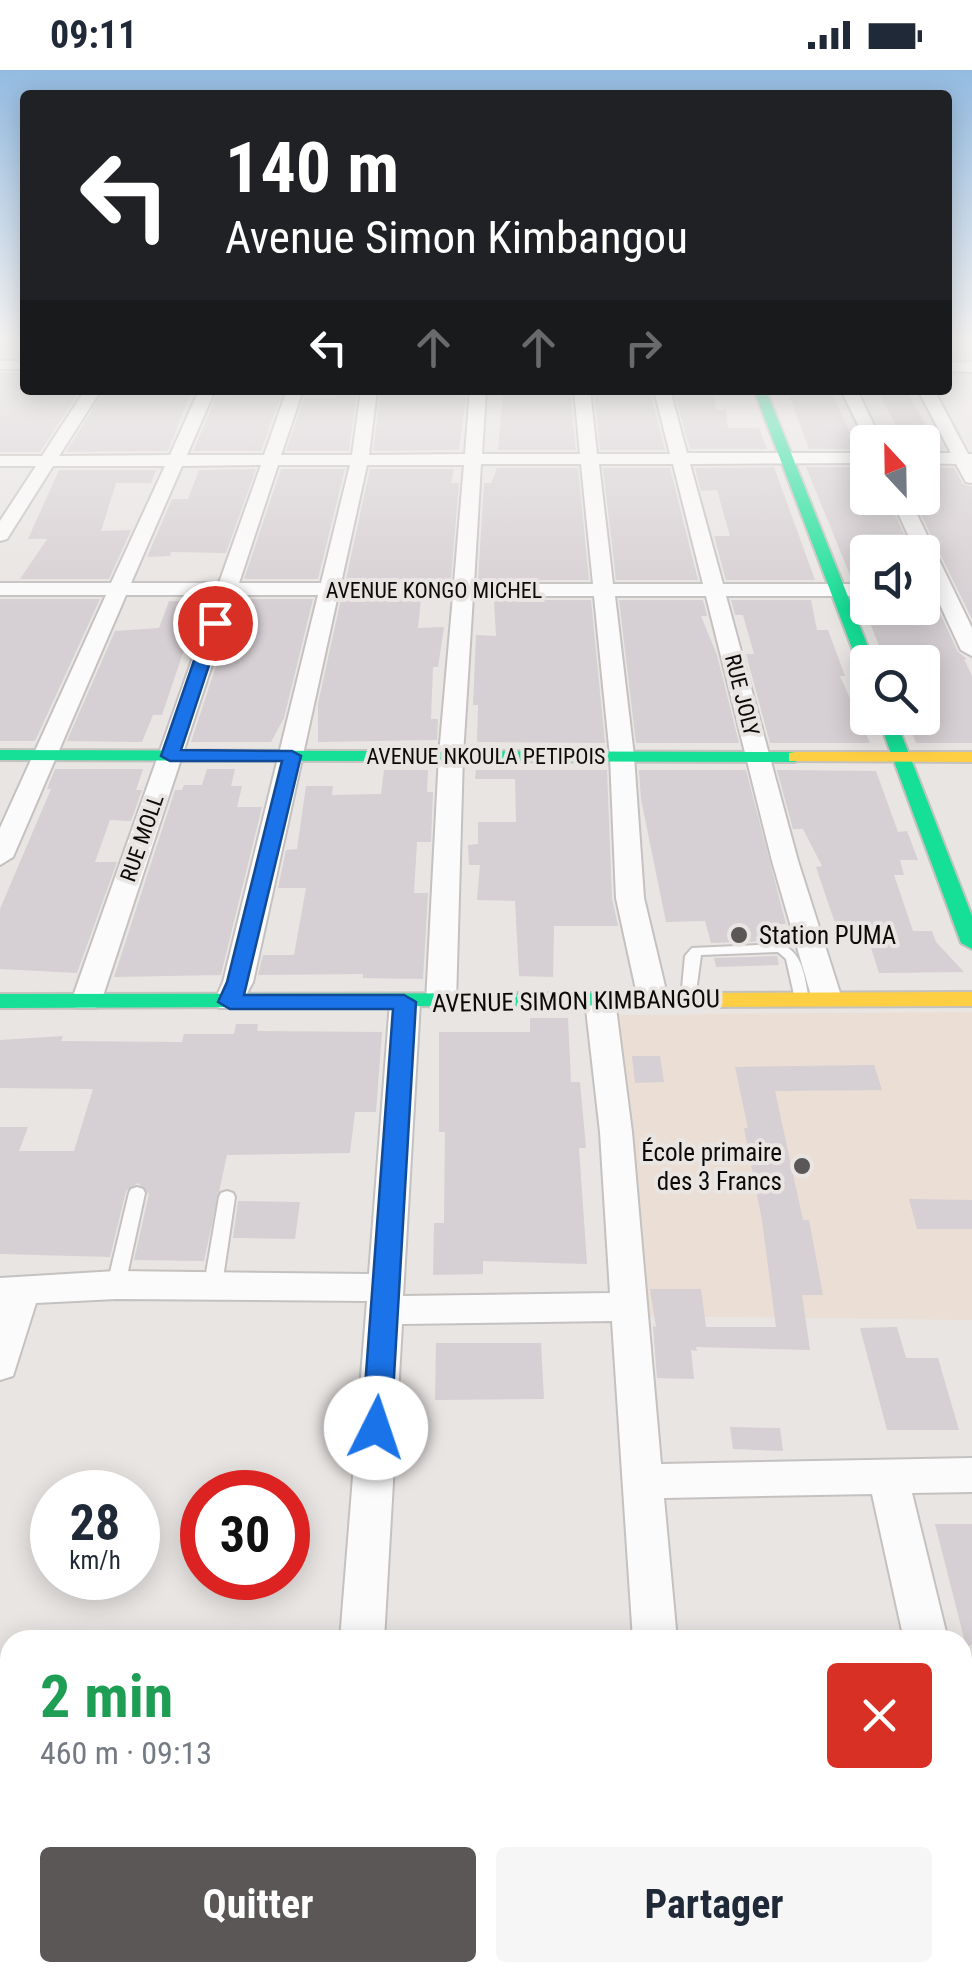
<!DOCTYPE html>
<html lang="fr">
<head>
<meta charset="utf-8">
<style>
	:root { --surface:#fff; --page:#f6f6f7; --text:#1f2937; --muted:#747a83; --accent:#5a5756 }
	body { margin:0; font-family:"Roboto Condensed",sans-serif; background:var(--page); color:var(--text); height:100vh; display:flex; flex-direction:column; font-size:38px; white-space:nowrap }
	* { box-sizing:border-box; margin:0 }
	p { font-size:32px; color:var(--muted) }
	.icon { flex:none; width:55px; height:55px; fill:none; stroke:currentColor; stroke-width:2; stroke-linecap:round; stroke-linejoin:round }
	.map { position:relative; flex:1; overflow:hidden }
	.drawer { position:absolute; left:0px; top:1560px; width:972px; height:352px; display:flex; flex-direction:column; background:var(--surface); border-radius:30px 30px 0 0; box-shadow:0 5px 25px #0003 }
	.drawer>* { flex:none }
	.banner { position:absolute; left:20px; top:20px; width:932px; height:305px; border-radius:10px; box-shadow:0 5px 25px #0003; background:#202124; color:#fff; overflow:hidden }
	.needle { width:65px; rotate:338deg }
	.controls { position:absolute; left:850px; top:355px; display:grid; gap:20px }
	.controls a { display:grid; place-items:center; width:90px; height:90px; border-radius:10px; background:var(--surface); box-shadow:0 5px 25px #0003; font-size:50px }
	.speed { position:absolute; left:30px; top:1400px; display:flex; gap:20px; font-size:50px; font-weight:700; text-align:center }
	.speed>* { display:grid; place-content:center; width:130px; height:130px; border-radius:50%; background:var(--surface); box-shadow:0 5px 25px #0003; line-height:1 }
	.speed small { font-size:25px; font-weight:400 }
	.speed .limit { border:15px solid #d22; background:#fff; color:#111 }
	.pin { position:absolute; display:grid; place-items:center; width:85px; height:85px; color:#fff; margin:-42px; border:5px solid #fff; border-radius:50%; box-shadow:0 2px 10px #0007 }
	.me { position:absolute; width:110px; margin:-55px; rotate:4deg; stroke-linejoin:round; filter:drop-shadow(0 0 8px #0008) }
	.turn { display:flex; align-items:center; gap:35px; height:210px; padding:0 40px; font-size:45px }
	.turn .icon { width:130px; height:130px; stroke-width:2.5 }
	.turn b { display:block; font-size:70px; line-height:85px }
	.lanes { display:flex; align-items:center; height:95px; padding:0 40px; background:#0003; justify-content:center; gap:50px; direction:ltr }
	.lanes .off { opacity:.35 }
	.round { display:grid; place-items:center; flex:none; width:105px; height:105px; border-radius:10px; background:var(--page) }
	.head { display:flex; align-items:center; justify-content:space-between; height:170px; padding:0 40px }
	h1 { font-size:60px; font-weight:700; line-height:75px; color:#1e9e55 }
	.button { display:flex; gap:20px; margin-top:auto; padding:20px 40px }
	.button a { flex:1; height:115px; border-radius:10px; background:var(--accent); color:#fff; font-size:40px; font-weight:700; line-height:115px; text-align:center }
	.button a+a { background:var(--page); color:var(--text) }
	.status { display:flex; justify-content:space-between; align-items:center; height:70px; padding:0 50px; background:var(--surface); direction:ltr }
	.status svg { height:28px; fill:currentColor }
	.map>svg:first-child { display:block }
</style>
</head>
<body>
<div class="status"><b>09:11</b><svg viewBox="0 0 49 12"><path d="M0 12V9h3v3zM5 12V6h3v6zM10 12V3h3v9zM15 12V0h3v12zM26 1h20v11H26zM47 4h2v5h-2z"/></svg></div>
<div class="map">
<svg width="972" height="1911" viewBox="0 0 972 1911">
	<rect width="100%" height="100%" fill="#e8e5e3"/>
	<!-- education -->
	<path fill="#eaded5" d="M972 942V1250L645 1246 618 945Z"/>
	<!-- building -->
	<path fill="#d6cfd3" d="M0 303H25V320L80 321 40 382H0Z
		M192 320 168 381 66 382 104 321Z
		M233 320H283L261 381H193L217 326H231Z
		M462 320 461 326H466L459 380 373 381 381 321Z
		M535 320H570L576 380H498L503 325H535Z
		M594 320 650 321 665 380H600Z
		M787 320H830L858 379H809Z
		M877 320H906L940 379H922V372H905Z
		M338 321H357L349 381H286L304 328H335Z
		M675 326H713L717 340H726L728 358H759L767 379H690Z
		M774 397 815 510H726L714 466H730L717 420 701 421 695 398Z
		M806 397H868V428H887L904 464H862L868 497H858L864 510H852Z
		M922 397 954 398 963 414 972 417V549L913 428H922Z
		M497 398H578L589 510H478L484 413H491Z
		M603 398H670L698 510H616Z
		M256 399 226 483 171 482 170 486 147 487 172 429H188L199 400Z
		M281 399H345L318 509H244Z
		M370 399H454L451 413H459L451 509H346Z
		M59 400H156L151 413H116L101 461 131 460 109 509H20L47 469H28Z
		M0 529H100L35 671H0Z
		M238 529H313L284 648 271 672H191Z
		M341 529H421L418 558 444 557 438 597H433L431 649H438L437 670 318 672V634Z
		M494 530H591L605 673 477 672 478 635H473L476 565 496 566Z
		M619 530H703L707 546H701L717 585 739 673H636Z
		M731 530H811L817 560H828L845 606H840L870 673H770L746 584H754L743 545H735Z
		M169 531H209L197 564 190 562 162 645H153L142 672 67 671 115 561 159 558Z
		M864 537H937L958 582 967 589H964L972 606V673H916L906 648H922V590H913L909 583 882 584Z
		M55 699H143L136 720H142L131 751 110 750 95 792H117L77 903 0 899V839L51 719H47Z
		M207 699H235L231 716H242L237 737H262L221 905 114 907 175 720H182L184 715H202Z
		M384 700H428L427 722H433L431 772H417L414 823H428L423 909 363 908V904L258 905 263 885H294L306 818H278L286 780 297 779 306 716H333L332 725 381 724Z
		M476 700H607L612 828 618 856H554L553 907 519 906 515 831 477 830 480 795H469L468 775 478 774V752H516L515 709H475Z
		M639 700H746L786 854H768L772 871 711 873 705 851 666 852 641 729Z
		M777 700 876 701 898 762 907 761 918 790H900L904 805H894L913 861H932L936 872 964 902 879 903 864 856H836L816 797 822 796 803 759H793Z
		M777 886 779 895 716 897 714 888Z
		M530 948H568L571 1012H580L586 1078H579L587 1194 483 1191V1204L433 1205 434 1153H444L445 1062H439V962H530Z
		M236 954H258L257 961 382 962 376 1042H355L350 1083 227 1085 204 1191 134 1190 149 1124 138 1113 126 1121 110 1187 0 1184V1057H28L19 1081H74L93 1019 0 1018V970L63 966 61 971 182 972 184 964H234Z
		M632 986H660L664 1012 635 1013Z
		M874 995 882 1020 775 1021 803 1150H809L823 1225H802L810 1280 696 1277 697 1281 691 1280 694 1309 657 1308 653 1256 656 1257 650 1219H701L706 1257H776L762 1150 744 1058H748L735 997Z
		M909 1129 972 1130V1159H917Z
		M238 1131 300 1132 295 1169 233 1168Z
		M897 1257 906 1288H938L959 1360H887L860 1258Z
		M436 1273H541L544 1329 435 1330Z
		M730 1357 780 1358 783 1381 733 1379Z
		M935 1454H972V1575L966 1576Z"/>
	<g fill="none" stroke-linecap="round" stroke-linejoin="round">
		<defs>
			<path id="lane" d="M782 874C804 885 804 906 809 929L807 932H797L795 929 786 889 778 882 701 885 695 929 688 934 681 929 685 886 692 878Z
				M137 1117 143 1119 145 1123 125 1215 122 1220 116 1222 110 1220 107 1215 129 1123 131 1119Z
				M227 1121 233 1123 235 1127 222 1215 219 1220 213 1222 207 1220 204 1215 219 1127 221 1123Z"/>
			<path id="street" d="M0 271H8L0 276Z
				M0 291H25V299H0Z
				M972 292V302L948 301V293Z
				M85 320H101L59 386 170 385 199 320H215L187 385H264L287 320H303L281 385H352L361 320H377L369 385 465 384 470 320H486L482 384H580L574 320H590L597 384H670L654 320H670L687 383H868V393L690 394 723 514H868V526H726L798 791 842 929 837 935H817L812 929 772 791 706 526H615L634 686 644 828 668 929 663 935H643L638 929 616 828 610 686 594 526H473L463 685 456 932 451 938H431L426 932 439 685 453 526 338 525 253 912 239 938H219L214 932 223 912 318 525H235L101 932 96 938H76L71 932 215 525H126L13 787 0 795V758L106 525H0V513H111L165 396H53L7 469 0 471V451L36 396H0V386H42ZM481 394H581L593 514H474ZM599 394H673L703 514H613ZM261 395 219 513H131L182 396ZM278 395H350L321 513H239ZM367 395H464L454 513H341Z
				M841 320H857L882 372 868 375Z
				M918 320H934L968 384H972V413L966 412 956 394 922 393V383H951Z
				M891 428H909L972 558V586L961 580 922 496V482H916Z
				M600 921 610 924 615 930 632 1062 661 1394 972 1388V1422L912 1423 948 1570H904L872 1424 664 1428 677 1570H633L612 1251 402 1254 384 1570H340L367 1231 116 1229 36 1233 13 1306 0 1310V1208L116 1201 369 1204 390 932 395 926H415L420 932 403 1226 610 1223 600 1062 585 930 590 924Z
				M962 1705 972 1709V1794L962 1790Z
				M320 1902H372L371 1911H319Z
				M657 1902H709L710 1911H658Z"/>
			<path id="fast" d="M754 320H766L874 592H868V604L860 599Z
				M878 648H895L972 846V879L961 873Z
				M0 680 795 682 804 687 795 692 0 690Z
				M693 923 701 925 704 930 701 935 0 938V924Z"/>
			<path id="slow" d="M795 682H972V692L789 691V683Z
				M972 922V936L693 937 682 930 693 923Z"/>
		</defs>
		<!-- lane casing -->
		<use href="#lane" stroke="#c4c2c0" stroke-width="4"/>
		<!-- street casing -->
		<use href="#street" stroke="#c4c2c0" stroke-width="4"/>
		<!-- fast casing -->
		<use href="#fast" stroke="#c4c2c0" stroke-width="4"/>
		<!-- slow casing -->
		<use href="#slow" stroke="#c4c2c0" stroke-width="4"/>
		<!-- lane -->
		<use href="#lane" fill="#fcfbfb" fill-rule="evenodd"/>
		<!-- street -->
		<use href="#street" fill="#fcfbfb" fill-rule="evenodd"/>
		<!-- fast -->
		<use href="#fast" fill="#16e098" fill-rule="evenodd"/>
		<!-- slow -->
		<use href="#slow" fill="#ffcf43" fill-rule="evenodd"/>
	</g>
	<!-- sky -->
	<linearGradient id="sky" x2="0" y2="1"><stop stop-color="#93bbe1"/><stop offset="0.5" stop-color="#f5f3f2"/><stop offset="1" stop-color="#f5f3f2" stop-opacity="0"/></linearGradient>
	<rect width="972" height="539" fill="url(#sky)"/>
	<!-- route -->
	<path fill="#1a73e8" stroke="#114b97" stroke-width="2.5" d="M215 549 223 553 181 680 292 681 301 686 244 925H404L416 932 391 1358 387 1367 376 1370 366 1367 362 1358 393 939H230L218 932 227 912 282 691H170L161 686 207 553Z"/>
	<!-- markers -->
	<g fill="#5a5756" stroke="#e9e5e2" stroke-width="4">
		<circle cx="739" cy="865" r="10"/>
		<circle cx="802" cy="1096" r="10"/>
	</g>
	<g text-anchor="middle" dominant-baseline="central" stroke-width="8" stroke-linejoin="round" paint-order="stroke">
		<!-- far-street labels -->
		<g font-size="22" fill="#0d0b0a" stroke="#e9e5e2">
			<text x="434" y="520">AVENUE KONGO MICHEL</text>
			<text transform="translate(742 625) rotate(76)">RUE JOLY</text>
			<text x="486" y="686">AVENUE NKOULA PETIPOIS</text>
			<text transform="translate(142 768) rotate(-71)">RUE MOLL</text>
		</g>
		<!-- poi labels -->
		<g font-size="25" fill="#0d0b0a" stroke="#e9e5e2" text-anchor="start">
			<text x="759" y="865">Station PUMA</text>
			<text x="782" y="1082" text-anchor="end">École primaire<tspan x="782" dy="29">des 3 Francs</tspan></text>
		</g>
		<!-- street labels -->
		<g font-size="25" fill="#0d0b0a" stroke="#e9e5e2">
			<text transform="translate(576 931) rotate(-1)">AVENUE SIMON KIMBANGOU</text>
		</g>
	</g>
</svg>
<div class="controls">
<a><svg class="needle" viewBox="-14 -14 28 28"><path d="M0-13l5 13h-10z" fill="#e53935"/><path d="M0 13l5-13h-10z" fill="#747a83"/></svg></a>
<a><svg class="icon" aria-label="sound" viewBox="0 0 24 24"><path d="M4 9h4l5-4v14l-5-4H4zM17 9q2 3 0 6"/></svg></a>
<a><svg class="icon" aria-label="search" viewBox="0 0 24 24"><circle cx="10" cy="10" r="6"/><path d="M15 15l6 6"/></svg></a>
</div>
<div class="speed"><div>28<small>km/h</small></div><div class="limit">30</div></div>
<div class="pin" style="left:215px;top:553px;background:#d93025"><svg class="icon" aria-label="arrive" viewBox="0 0 24 24"><path d="M6 21V4h12l-3 4 3 4H6"/></svg></div>
<svg class="me" style="left:376px;top:1358px" viewBox="-20 -20 40 40"><circle r="19" fill="#fff"/><path d="M0-13L10 11 0 6-10 11z" fill="#1a73e8"/></svg>
<div class="banner">
<div class="turn"><svg class="icon" aria-label="left" viewBox="0 0 24 24"><path d="M17 20v-9H6M10 6l-5 5 5 5"/></svg><div><b>140 m</b>Avenue Simon Kimbangou</div></div>
<div class="lanes"><svg class="icon" aria-label="left" viewBox="0 0 24 24"><path d="M17 20v-9H6M10 6l-5 5 5 5"/></svg><svg class="icon off" aria-label="ahead" viewBox="0 0 24 24"><path d="M12 20V5M6 11l6-6 6 6"/></svg><svg class="icon off" aria-label="ahead" viewBox="0 0 24 24"><path d="M12 20V5M6 11l6-6 6 6"/></svg><svg class="icon off" aria-label="right" viewBox="0 0 24 24"><path d="M7 20v-9h11M14 6l5 5-5 5"/></svg></div>
</div>
<section class="drawer">
<div class="head"><div><h1>2 min</h1><p>460 m · 09:13</p></div><a class="round" style="background:#d93025;color:#fff"><svg class="icon" aria-label="close" viewBox="0 0 24 24"><path d="M6 6l12 12M18 6L6 18"/></svg></a></div>
<div class="button"><a>Quitter</a><a>Partager</a></div>
</section>
</div>
</body>
</html>
